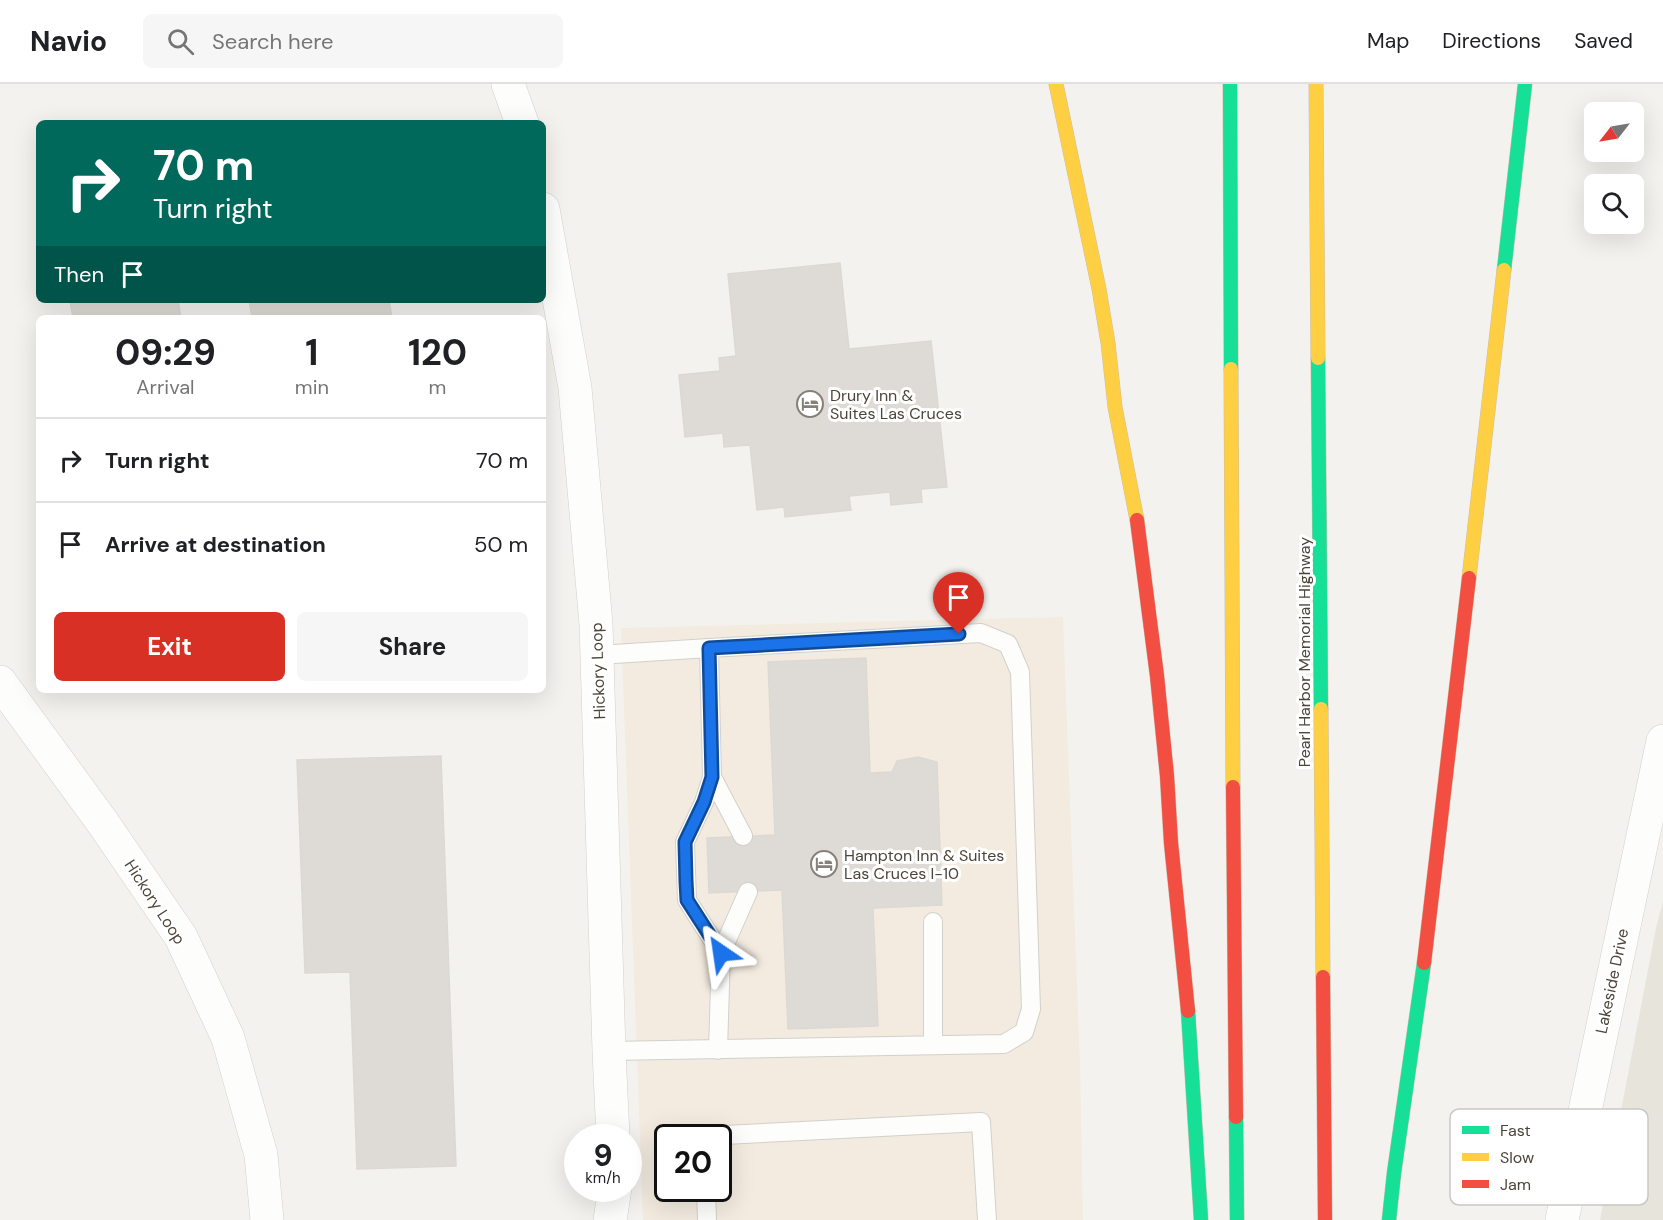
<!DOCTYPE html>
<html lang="en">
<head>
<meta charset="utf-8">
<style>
	:root { --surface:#fff; --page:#f6f6f6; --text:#202124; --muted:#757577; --line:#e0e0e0; --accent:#d93025 }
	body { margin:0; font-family:"DM Sans",sans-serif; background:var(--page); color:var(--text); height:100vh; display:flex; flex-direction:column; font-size:22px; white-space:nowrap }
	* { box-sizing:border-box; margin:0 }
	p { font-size:20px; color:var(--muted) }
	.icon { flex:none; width:33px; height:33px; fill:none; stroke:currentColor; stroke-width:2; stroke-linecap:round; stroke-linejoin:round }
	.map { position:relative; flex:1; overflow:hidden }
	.panel { position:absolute; left:36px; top:231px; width:510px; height:378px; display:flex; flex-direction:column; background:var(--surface); border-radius:9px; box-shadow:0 6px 24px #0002 }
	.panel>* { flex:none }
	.guide { position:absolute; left:36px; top:36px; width:510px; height:183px; border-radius:9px; box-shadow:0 6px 24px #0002; background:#00695c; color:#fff; overflow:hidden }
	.needle { width:39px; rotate:239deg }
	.controls { position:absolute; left:1584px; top:18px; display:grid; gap:12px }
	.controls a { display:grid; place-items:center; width:60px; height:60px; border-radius:9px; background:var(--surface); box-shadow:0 6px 24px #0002; font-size:30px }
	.speed { position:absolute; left:564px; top:1040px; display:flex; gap:12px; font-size:30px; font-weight:700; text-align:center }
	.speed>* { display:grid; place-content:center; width:78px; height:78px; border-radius:50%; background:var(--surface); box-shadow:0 6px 24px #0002; line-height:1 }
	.speed small { font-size:15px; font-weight:400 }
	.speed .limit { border:3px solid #111; border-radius:9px; background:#fff; color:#111 }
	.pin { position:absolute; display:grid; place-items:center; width:51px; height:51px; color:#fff; margin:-62px -26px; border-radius:50% 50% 50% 0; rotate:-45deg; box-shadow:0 0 6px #0007 }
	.pin .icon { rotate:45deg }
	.me { position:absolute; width:66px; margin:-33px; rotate:328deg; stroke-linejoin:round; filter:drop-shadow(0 0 4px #0008) }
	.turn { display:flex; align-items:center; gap:21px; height:126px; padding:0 18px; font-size:27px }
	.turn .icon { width:78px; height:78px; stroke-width:2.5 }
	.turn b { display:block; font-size:42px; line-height:51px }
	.then { display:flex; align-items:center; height:57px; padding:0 18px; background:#0003; gap:12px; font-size:22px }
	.eta { display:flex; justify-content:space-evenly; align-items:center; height:102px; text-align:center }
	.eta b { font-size:36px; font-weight:700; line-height:42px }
	.button { display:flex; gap:12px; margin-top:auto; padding:12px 18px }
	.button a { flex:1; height:69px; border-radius:9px; background:var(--accent); color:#fff; font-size:24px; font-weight:700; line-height:69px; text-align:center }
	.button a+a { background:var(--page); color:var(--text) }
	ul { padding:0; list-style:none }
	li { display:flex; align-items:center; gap:18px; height:84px; padding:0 18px; border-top:2px solid var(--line) }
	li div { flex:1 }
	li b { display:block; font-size:22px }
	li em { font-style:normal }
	header { display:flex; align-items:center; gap:36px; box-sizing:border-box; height:84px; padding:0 30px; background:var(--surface); border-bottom:2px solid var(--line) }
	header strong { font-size:28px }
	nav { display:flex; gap:33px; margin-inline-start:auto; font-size:21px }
	.search { width:420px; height:54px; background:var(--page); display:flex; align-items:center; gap:15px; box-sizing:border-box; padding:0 21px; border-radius:9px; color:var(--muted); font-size:22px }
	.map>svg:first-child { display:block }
</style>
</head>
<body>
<header>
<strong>Navio</strong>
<div class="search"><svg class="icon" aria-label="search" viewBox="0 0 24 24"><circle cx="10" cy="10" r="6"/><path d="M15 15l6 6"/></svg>Search here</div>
<nav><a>Map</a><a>Directions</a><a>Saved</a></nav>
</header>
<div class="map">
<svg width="1663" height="1136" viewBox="0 0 1663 1136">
	<rect width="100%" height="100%" fill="#f4f2ee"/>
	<!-- residential -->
	<path fill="#e7e4dc" d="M1663 818V1136H1600L1656 844Z"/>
	<!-- commercial -->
	<path fill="#f3ebdf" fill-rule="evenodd" d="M1063 533 1080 980 1083 1136H643L621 544ZM668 1053H718V1104H668Z"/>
	<!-- building -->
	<path fill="#dedbd6" stroke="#dcd9d4" stroke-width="1.5" d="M840 179 849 265 931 257 947 403 921 405 922 418 891 421 890 408 849 412 851 426 785 433 784 423 757 426 750 361 724 363 723 349 685 353 679 291 720 287 719 274 736 272 728 190Z
		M70 216H178L181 234H73Z
		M249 216H389L392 234H252Z
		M866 574 870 689 892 688 897 677 918 673 937 678 942 821 873 824 878 942 788 945 782 806 709 809 707 754 775 751 768 578Z
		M441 672 456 1082 357 1085 350 888 305 889 297 676Z"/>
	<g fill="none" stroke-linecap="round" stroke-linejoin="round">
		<defs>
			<path id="lane" d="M709 564 712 693 704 718 685 758 687 816 721 869 718 966
				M598 571 709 564 981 549 1008 560 1020 588 1031 925 1024 948 1004 960 609 967
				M712 693 743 752
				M933 838V961
				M721 869 748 808
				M705 1053V1052L981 1038 987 1136
				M706 1104 707 1136"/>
			<path id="street" d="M508 0 522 39
				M543 125 575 304 596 540 609 967 613 1053
				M0 598 103 739 181 853 228 954 261 1071 267 1136
				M610 1136 615 1104
				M1562 1136 1663 657"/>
			<path id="fast" d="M1230 0 1231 285
				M1504 186 1525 0
				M1318 274 1321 625
				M1188 927 1201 1136
				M1236 1033 1237 1136
				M1389 1136 1394 1089 1424 879"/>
			<path id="slow" d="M1056 0 1099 205 1108 259 1115 323 1137 436
				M1316 0 1318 274
				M1231 285 1233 703
				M1469 494 1504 186
				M1321 625 1323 893"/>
			<path id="jam" d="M1137 436 1157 592 1167 692 1171 759 1188 927
				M1233 703 1236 1033
				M1424 879 1469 494
				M1323 893 1325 1136"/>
		</defs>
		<!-- lane casing -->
		<use href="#lane" stroke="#d2d0cb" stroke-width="20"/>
		<!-- street casing -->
		<use href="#street" stroke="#d2d0cb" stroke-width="34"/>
		<!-- fast casing -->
		<use href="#fast" stroke="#ccbfa9" stroke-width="15"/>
		<!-- slow casing -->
		<use href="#slow" stroke="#ccbfa9" stroke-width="15"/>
		<!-- jam casing -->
		<use href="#jam" stroke="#ccbfa9" stroke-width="15"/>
		<!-- lane -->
		<use href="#lane" stroke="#fdfdfc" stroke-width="18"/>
		<!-- street -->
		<use href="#street" stroke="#fdfdfc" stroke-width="33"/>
		<!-- fast -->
		<use href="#fast" stroke="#16e098" stroke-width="14"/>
		<!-- slow -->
		<use href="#slow" stroke="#ffcf43" stroke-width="14"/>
		<!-- jam -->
		<use href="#jam" stroke="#f24e42" stroke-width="14"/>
	</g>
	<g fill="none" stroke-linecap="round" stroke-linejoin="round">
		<defs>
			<path id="route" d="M721 869 687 816 686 797 685 758 704 718 712 693 709 564 959 550"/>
		</defs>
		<!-- route casing -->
		<use href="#route" stroke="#114b97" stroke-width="15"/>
		<!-- route -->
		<use href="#route" stroke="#1a73e8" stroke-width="10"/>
	</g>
	<!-- icons -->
	<defs>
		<symbol id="hotel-ring" viewBox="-11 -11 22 22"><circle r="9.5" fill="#fff" stroke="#868178" stroke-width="1.5"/><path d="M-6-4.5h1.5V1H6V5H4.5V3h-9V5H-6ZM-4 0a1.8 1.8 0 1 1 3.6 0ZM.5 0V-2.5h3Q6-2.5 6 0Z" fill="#868178"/></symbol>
	</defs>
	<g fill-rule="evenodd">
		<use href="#hotel-ring" x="795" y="305" width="30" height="30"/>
		<use href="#hotel-ring" x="809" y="765" width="30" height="30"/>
	</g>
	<g text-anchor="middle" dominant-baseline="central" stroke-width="6" stroke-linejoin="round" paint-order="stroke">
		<!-- poi labels -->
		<g font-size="16" fill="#4b4439" stroke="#fff" text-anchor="start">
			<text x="830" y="311">Drury Inn &amp;<tspan x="830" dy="18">Suites Las Cruces</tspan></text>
			<text x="844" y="771">Hampton Inn &amp; Suites<tspan x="844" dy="18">Las Cruces I-10</tspan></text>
		</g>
		<!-- street labels -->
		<g font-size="16" fill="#4b4439" stroke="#fff">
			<text transform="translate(1304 568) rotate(-90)">Pearl Harbor Memorial Highway</text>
			<text transform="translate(598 587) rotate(-92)">Hickory Loop</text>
			<text transform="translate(155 818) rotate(57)">Hickory Loop</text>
			<text transform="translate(1612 897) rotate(-78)">Lakeside Drive</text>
		</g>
	</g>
	<!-- legend -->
	<rect x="1450" y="1025" width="198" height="96" rx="9" fill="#fff" stroke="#c9c7c4" stroke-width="1.5"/>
	<rect x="1462" y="1042" width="27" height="8" fill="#16e098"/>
	<rect x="1462" y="1069" width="27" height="8" fill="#ffcf43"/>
	<rect x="1462" y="1096" width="27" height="8" fill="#f24e42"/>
	<g font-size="16" fill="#4b4439">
		<text x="1500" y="1052">Fast</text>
		<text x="1500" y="1079">Slow</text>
		<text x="1500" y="1106">Jam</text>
	</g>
</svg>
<div class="controls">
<a><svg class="needle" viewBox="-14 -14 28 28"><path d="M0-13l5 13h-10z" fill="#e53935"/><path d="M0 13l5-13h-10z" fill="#757577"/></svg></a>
<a><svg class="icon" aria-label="search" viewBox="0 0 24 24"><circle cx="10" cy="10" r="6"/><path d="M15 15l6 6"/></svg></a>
</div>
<div class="speed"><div>9<small>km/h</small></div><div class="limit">20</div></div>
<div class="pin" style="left:959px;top:550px;background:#d93025"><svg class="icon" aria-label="arrive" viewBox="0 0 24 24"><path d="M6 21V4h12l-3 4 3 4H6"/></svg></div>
<svg class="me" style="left:721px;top:869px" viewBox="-20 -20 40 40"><path d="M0-17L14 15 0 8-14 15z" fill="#1a73e8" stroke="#fff" stroke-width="4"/></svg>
<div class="guide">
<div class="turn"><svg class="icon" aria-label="right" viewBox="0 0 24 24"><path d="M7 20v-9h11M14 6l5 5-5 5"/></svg><div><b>70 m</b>Turn right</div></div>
<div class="then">Then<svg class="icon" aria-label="arrive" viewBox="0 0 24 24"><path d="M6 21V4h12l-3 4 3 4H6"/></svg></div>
</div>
<section class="panel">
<div class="eta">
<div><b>09:29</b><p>Arrival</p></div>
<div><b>1</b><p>min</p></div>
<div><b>120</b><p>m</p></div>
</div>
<ul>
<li><svg class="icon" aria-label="right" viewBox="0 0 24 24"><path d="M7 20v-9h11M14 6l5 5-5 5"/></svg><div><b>Turn right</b></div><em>70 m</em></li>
<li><svg class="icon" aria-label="arrive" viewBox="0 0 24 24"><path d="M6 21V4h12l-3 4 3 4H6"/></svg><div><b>Arrive at destination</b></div><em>50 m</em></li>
</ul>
<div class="button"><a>Exit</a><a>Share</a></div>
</section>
</div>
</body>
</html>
